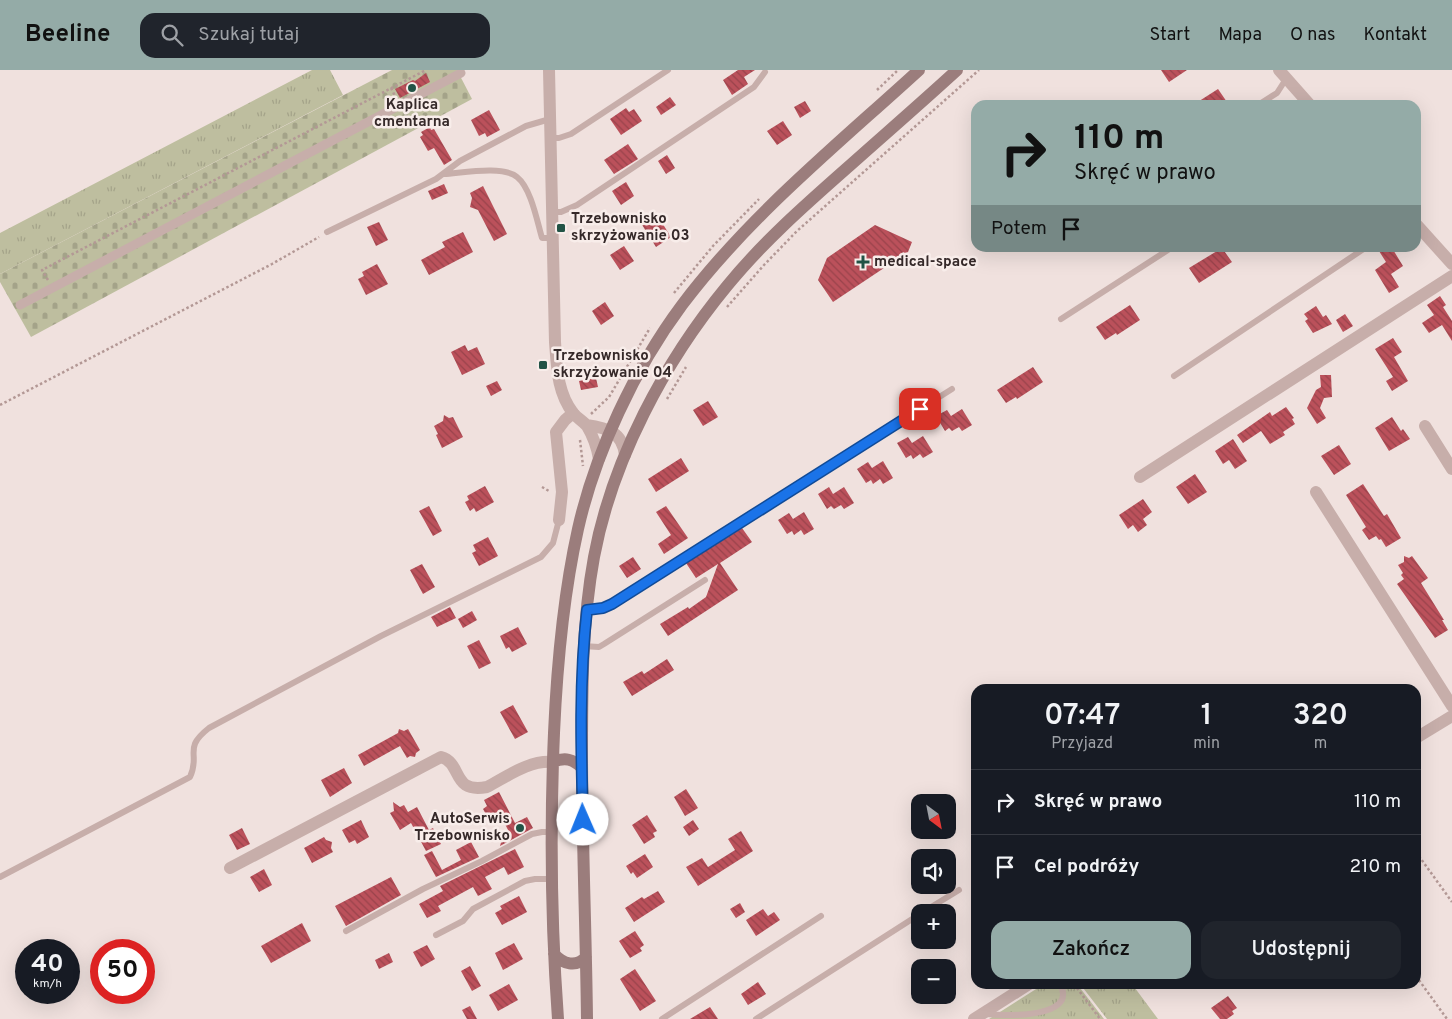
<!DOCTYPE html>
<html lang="pl">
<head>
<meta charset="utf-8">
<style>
	:root { --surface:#171b24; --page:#20242c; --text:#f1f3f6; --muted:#9ea1a6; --line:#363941; --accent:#94aba7 }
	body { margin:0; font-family:Overpass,sans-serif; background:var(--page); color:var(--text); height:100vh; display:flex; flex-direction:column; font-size:19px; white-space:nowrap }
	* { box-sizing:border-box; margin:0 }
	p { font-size:16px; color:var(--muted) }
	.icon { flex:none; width:28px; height:28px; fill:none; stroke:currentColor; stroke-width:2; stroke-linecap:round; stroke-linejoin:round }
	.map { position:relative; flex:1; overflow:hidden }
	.details { position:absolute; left:971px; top:614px; width:450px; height:305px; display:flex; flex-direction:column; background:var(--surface); border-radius:15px; box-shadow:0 5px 20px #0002 }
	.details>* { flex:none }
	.hud { position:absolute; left:971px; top:30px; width:450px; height:152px; border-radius:15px; box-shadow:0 5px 20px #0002; background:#94aba7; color:#111; overflow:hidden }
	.needle { width:32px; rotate:148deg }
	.tools { position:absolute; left:911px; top:724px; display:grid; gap:10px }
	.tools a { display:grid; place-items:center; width:45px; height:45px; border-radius:10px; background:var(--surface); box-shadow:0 5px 20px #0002; font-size:25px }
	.speed { position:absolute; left:15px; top:869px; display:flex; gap:10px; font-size:25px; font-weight:700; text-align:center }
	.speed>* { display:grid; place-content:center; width:65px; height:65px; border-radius:50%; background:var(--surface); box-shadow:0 5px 20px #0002; line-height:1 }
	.speed small { font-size:12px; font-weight:400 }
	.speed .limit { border:8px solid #d22; background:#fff; color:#111 }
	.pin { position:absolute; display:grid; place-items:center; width:42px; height:42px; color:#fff; margin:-21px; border-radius:10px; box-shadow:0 2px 8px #0006 }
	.me { position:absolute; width:55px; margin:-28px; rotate:359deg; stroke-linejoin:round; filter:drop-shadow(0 0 4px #0008) }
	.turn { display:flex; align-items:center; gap:18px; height:105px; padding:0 20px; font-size:22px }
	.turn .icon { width:65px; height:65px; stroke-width:2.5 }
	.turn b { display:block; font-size:35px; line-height:42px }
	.then { display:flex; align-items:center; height:48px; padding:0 20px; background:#0003; gap:10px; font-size:19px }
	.eta { display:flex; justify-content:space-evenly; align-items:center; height:85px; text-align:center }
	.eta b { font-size:30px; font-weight:600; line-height:35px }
	.cta { display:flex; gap:10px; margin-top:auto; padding:10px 20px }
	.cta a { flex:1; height:58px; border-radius:15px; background:var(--accent); color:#111; font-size:20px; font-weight:600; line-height:58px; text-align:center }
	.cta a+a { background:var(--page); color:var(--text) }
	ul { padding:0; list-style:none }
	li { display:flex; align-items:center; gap:15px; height:65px; padding:0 20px; border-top:1px solid var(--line) }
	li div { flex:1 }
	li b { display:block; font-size:19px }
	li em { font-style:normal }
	header { display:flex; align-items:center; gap:30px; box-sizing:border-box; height:70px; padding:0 25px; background:var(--accent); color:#111 }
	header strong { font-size:24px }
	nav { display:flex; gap:28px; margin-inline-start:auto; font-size:18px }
	.search { width:350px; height:45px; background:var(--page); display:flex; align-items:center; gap:12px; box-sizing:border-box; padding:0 18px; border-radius:15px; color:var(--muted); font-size:19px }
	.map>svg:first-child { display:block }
</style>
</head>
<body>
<header>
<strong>Beeline</strong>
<div class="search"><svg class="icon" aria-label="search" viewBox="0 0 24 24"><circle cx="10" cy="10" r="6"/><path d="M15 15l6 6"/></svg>Szukaj tutaj</div>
<nav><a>Start</a><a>Mapa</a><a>O nas</a><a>Kontakt</a></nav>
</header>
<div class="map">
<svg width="1452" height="949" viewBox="0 0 1452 949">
	<defs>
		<pattern id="grass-tufts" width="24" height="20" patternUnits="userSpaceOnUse" patternTransform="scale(1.25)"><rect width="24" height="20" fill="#bebe9f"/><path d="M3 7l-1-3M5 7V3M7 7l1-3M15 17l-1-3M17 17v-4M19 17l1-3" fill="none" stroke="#a4a389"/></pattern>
		<pattern id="cemetery-stones" width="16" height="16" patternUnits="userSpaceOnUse" patternTransform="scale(1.25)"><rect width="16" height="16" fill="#bebe9f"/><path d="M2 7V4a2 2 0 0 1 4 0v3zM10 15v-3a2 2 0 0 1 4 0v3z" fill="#a4a389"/></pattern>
		<pattern id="building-back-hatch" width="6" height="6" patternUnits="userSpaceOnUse" patternTransform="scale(1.25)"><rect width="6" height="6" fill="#bb515b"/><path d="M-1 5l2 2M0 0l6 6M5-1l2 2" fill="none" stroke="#99434b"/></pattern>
	</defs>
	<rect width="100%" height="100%" fill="#f0e1de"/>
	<!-- grass -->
	<path fill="url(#grass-tufts)" d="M312 0H330L343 25 0 204V163Z
		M1044 914H1077L1104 949H989Z
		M1080 914H1132L1158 949H1107Z"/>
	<!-- cemetery -->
	<path fill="url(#cemetery-stones)" d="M392 0H457L472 29 31 267 0 212V204Z"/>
	<!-- building -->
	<path fill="url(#building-back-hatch)" d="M738 0H755L744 7 748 14 732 25 723 10Z
		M1161 0H1187L1169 12Z
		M426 3 430 12 400 28 395 19 413 10 415 11Z
		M1218 19 1229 35H1193Z
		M670 27 676 35 661 45 656 37Z
		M805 31 811 41 800 48 794 37Z
		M626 38 629 42 634 39 642 51 621 65 610 49Z
		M489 40 500 60 487 67 485 63 479 66 471 50Z
		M783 51 792 65 777 75 767 61Z
		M430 57 431 60 434 59 452 90 444 95 434 78 428 81 420 67 423 65 421 62Z
		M628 74 638 89 614 104 604 90Z
		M667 85 675 98 666 104 658 91Z
		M626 112 634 126 621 135 612 121Z
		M444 114 448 123 432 130 428 121Z
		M483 116 507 164 494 171 478 140 470 137 472 128 470 123Z
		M654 140 671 167 656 177 639 150Z
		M379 152 388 170 376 176 367 157Z
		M875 155 912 172 908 182 833 232 818 210 827 188Z
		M463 162 473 182 429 205 421 190 445 177 442 172Z
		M624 176 634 191 620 200 610 185Z
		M1222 178 1232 192 1199 213 1189 198Z
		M1385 178H1392L1403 196 1391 204 1399 217 1389 223 1375 200 1386 192 1379 181Z
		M377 194 388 214 366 225 358 209 364 206 362 202Z
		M1440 226 1446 235 1443 237 1452 251V271L1442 255 1429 263 1422 253 1434 245 1427 235Z
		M605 232 614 246 601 255 592 241Z
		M1130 235 1140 250 1117 265 1116 263 1105 270 1096 257Z
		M1316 236 1323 247 1326 245 1332 254 1313 263 1305 251 1308 249 1304 244Z
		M1345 244 1353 256 1343 262 1336 250Z
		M1393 268 1402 282 1394 287 1408 311 1392 321 1386 311 1393 307 1375 279Z
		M465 275 468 281 477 277 485 294 462 305 451 282Z
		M1033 297 1043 312 1017 329 1016 327 1006 333 997 320Z
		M1320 305H1331L1332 327 1324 328 1320 338 1326 348 1317 354 1307 338 1316 320 1321 317Z
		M596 308 598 317 581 320 579 311Z
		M497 311 502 320 491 326 486 316Z
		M708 331 718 347 703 356 693 340Z
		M1286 337 1294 348 1292 349 1295 354 1283 362 1285 365 1270 374 1261 361 1243 373 1237 365 1270 342 1272 346Z
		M962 339 972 355 962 361 959 357 952 361 949 358 945 361 936 346 947 340 951 346Z
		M444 345 449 348 453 347 463 367 442 378 436 365 438 364 434 356 443 351Z
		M1392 347 1401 361 1403 359 1410 369 1389 381 1375 358Z
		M923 366 933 382 923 388 920 384 913 389 911 385 906 388 897 373 908 367 912 373Z
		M1233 369 1247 391 1235 399 1229 390 1223 394 1215 381Z
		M1339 375 1351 394 1334 405 1321 386Z
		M681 388 689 401 656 422 648 409Z
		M883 391 893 408 883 414 880 409 873 414 871 410 866 413 857 399 868 392 872 398Z
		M1195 404 1207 422 1188 434 1176 417Z
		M1363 414 1384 446 1387 444 1401 468 1386 477 1381 469 1379 470 1376 466 1369 470 1362 460 1366 457 1346 425Z
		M485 416 494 432 476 442 474 438 470 441 465 432 469 430 467 426Z
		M829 417 833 424 844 417 854 433 844 439 841 435 834 439 831 436 827 439 818 424Z
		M1143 429 1152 442 1143 449 1147 455 1138 462 1133 455 1128 459 1119 445Z
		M429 436 442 461 433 466 419 441Z
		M666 436 688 468 664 484 658 474 671 465 656 442Z
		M804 442 814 459 804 465 801 460 794 465 792 461 787 464 778 450 789 443 793 449Z
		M742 458 752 472 720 493 738 520 668 566 660 554 688 537 689 539 706 527 718 494 696 508 686 493Z
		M488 467 498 486 479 496 472 483 476 481 473 475Z
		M1404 486 1409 488 1412 486 1428 508 1421 513 1444 550H1442L1448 560 1435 568 1397 514 1404 509 1401 505 1403 503 1398 495 1404 492Z
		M633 487 641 499 627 508 619 496Z
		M422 494 435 517 423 524 410 500Z
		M450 537 456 548 437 557 431 547Z
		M472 541 477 550 463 558 458 549Z
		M518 557 527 574 512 582 509 577 506 579 500 566Z
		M479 570 491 593 479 599 467 576Z
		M667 589 674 600 632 626 623 612 642 601 644 604Z
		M513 635 528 662 515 669 500 642Z
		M399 659 404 661 408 659 420 680 416 683 415 687 410 686 407 688 400 676 364 696 358 685 398 663Z
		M344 698 352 713 330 727 321 710Z
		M686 719 698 738 685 746 674 727Z
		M499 722 515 753 527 747 533 758 500 776 504 762 508 760 499 742 488 748 483 739 487 736 484 730Z
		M393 732 400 737 404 735 408 742 417 737 429 760 433 758 441 774 426 781 411 753 400 760 390 743 394 741Z
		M647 745 657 761 653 763 655 767 644 774 632 755Z
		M361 750 369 767 357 774 355 770 349 773 342 760Z
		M693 750 699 759 689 766 683 757Z
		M242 758 250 774 237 780 229 765Z
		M741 761 753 781 698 816 686 797 702 788 708 797 735 780 728 769Z
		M324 767 326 770 332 772 331 778 333 782 312 793 304 778Z
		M471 772 479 787 436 807 424 785 432 781 442 800 461 790 456 780Z
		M515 779 524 797 508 805 504 797 485 807 492 819 478 826 473 817 438 836 441 841 427 848 419 834 443 821 440 816Z
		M645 784 653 797 637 808 633 802 631 804 626 796Z
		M264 799 272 815 259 822 250 807Z
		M391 807 401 825 346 856 335 836Z
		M658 821 665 832 634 852 625 838 642 827 644 829Z
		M519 826 527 842 502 855 495 843 502 839 500 836Z
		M740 833 745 842 736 848 730 839Z
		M763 839 768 846 774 842 780 850 756 866 746 850Z
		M302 853 311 871 271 893 261 876Z
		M635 861 644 875 640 878 642 881 630 888 619 871Z
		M514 873 523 889 503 900 495 883Z
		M427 875 435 889 421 897 413 882Z
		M389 883 393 892 379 899 375 890Z
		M470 896 481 916 472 921 461 901Z
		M635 899 656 931 640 941 620 909Z
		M758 912 766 924 748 935 741 924Z
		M509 914 518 930 498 941 489 925Z
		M1228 926 1237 938 1232 941 1234 944 1227 949H1220L1211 938Z
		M470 936 477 949H467L462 940Z
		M710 937 718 949H690Z"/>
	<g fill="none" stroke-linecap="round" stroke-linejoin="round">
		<!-- path -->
		<path stroke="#b39895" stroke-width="2.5" stroke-dasharray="2.5 2.5" stroke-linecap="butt" d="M391 18 396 28
			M877 20 898 0
			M48 210 42 200 426 0
			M674 223 713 176 759 129
			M727 237 764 195 797 161 979 0
			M667 329 686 297
			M0 335 272 194 319 167
			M591 344 609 327 650 258
			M580 370 583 396
			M542 417 549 421
			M1416 782 1452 832
			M1416 906 1447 949
			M1074 914 1100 949"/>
		<!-- service -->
		<path stroke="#c7aeaa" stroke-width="6" d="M1258 35 1277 23 1286 9
			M551 68H559L571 64 668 0
			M444 104C462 103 503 95 517 107 531 118 537 151 542 168H553
			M552 142H561L577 135 754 17 765 2
			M327 162 436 109 460 91 526 56 550 49
			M1061 249 1171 178
			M1174 306 1365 178
			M587 540 603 538 612 534 952 319
			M583 576 599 577 604 574 705 510
			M0 807 190 707C201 684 182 679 209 658L381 566 541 487 553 473 559 450
			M923 842 959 820
			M346 861 423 819 482 791 532 764 542 762H552
			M436 865 463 851 473 839 525 811 535 809H552
			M986 944C1004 946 1079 949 1060 914
			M662 949 821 846
			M756 949 920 844"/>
		<!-- pedestrian -->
		<path stroke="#c7aeaa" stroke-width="9" d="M20 235 461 3"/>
		<!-- minor -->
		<path stroke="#c7aeaa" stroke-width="12" d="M1279 0 1310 35
			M1416 154 1452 194
			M1425 356 1452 399
			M1140 407 1452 206
			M1316 422 1452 636
			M559 450 562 422 556 362 565 350 573 343
			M1416 668 1452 646
			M230 798 441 687C463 693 451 724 487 717 508 706 529 690 553 692
			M974 949 1029 914"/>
		<!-- tertiary -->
		<path stroke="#c7aeaa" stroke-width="12" d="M549 0 555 272C557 297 557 322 573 343 577 348 583 351 587 356 593 366 597 377 599 389
			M586 355C607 358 622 361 625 385"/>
		<!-- secondary -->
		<path stroke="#9b7d7c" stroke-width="12" d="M553 692C565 687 573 689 582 698
			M554 884C563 894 576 898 586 887
			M558 949C551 854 550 758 554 663 557 595 563 526 578 459 595 383 635 298 682 235 749 146 837 75 919 0
			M587 949C586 860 582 771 582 682 582 617 582 552 594 487 612 390 665 291 727 216 763 172 805 135 847 98 884 65 921 33 957 0"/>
	</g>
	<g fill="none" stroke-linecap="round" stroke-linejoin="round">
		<defs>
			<path id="route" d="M583 750C581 680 579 610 587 540L603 538 612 534 920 339"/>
		</defs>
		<!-- route casing -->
		<use href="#route" stroke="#114b97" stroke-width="12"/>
		<!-- route -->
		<use href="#route" stroke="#1a73e8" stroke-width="9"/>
	</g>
	<!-- markers -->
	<g fill="#225346" stroke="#f8edea" stroke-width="2">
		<circle cx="412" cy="18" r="5"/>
		<rect x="556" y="153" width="10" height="10" rx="2.5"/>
		<path d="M860.5 184.5h5v5h5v5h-5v5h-5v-5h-5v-5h5z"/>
		<rect x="538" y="290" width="10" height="10" rx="2.5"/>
		<circle cx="520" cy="758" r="5"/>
	</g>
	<g text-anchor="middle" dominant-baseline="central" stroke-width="5" stroke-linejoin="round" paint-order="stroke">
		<!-- poi labels -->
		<g font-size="15" font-weight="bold" fill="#352929" stroke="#f8edea" text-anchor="start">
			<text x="412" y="35" text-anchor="middle">Kaplica<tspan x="412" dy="17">cmentarna</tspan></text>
			<text x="571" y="149">Trzebownisko<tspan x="571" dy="17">skrzyżowanie 03</tspan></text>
			<text x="874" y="192">medical-space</text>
			<text x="553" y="286">Trzebownisko<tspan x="553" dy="17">skrzyżowanie 04</tspan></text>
			<text x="510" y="749" text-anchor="end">AutoSerwis<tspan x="510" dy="17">Trzebownisko</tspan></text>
		</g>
	</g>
</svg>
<div class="tools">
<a><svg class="needle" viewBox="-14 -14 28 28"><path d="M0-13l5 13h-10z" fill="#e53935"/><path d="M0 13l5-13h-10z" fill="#9ea1a6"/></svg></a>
<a><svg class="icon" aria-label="sound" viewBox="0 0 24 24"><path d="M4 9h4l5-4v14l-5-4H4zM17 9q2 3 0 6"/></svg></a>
<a>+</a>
<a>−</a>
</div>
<div class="speed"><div>40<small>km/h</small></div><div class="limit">50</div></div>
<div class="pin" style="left:920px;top:339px;background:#d93025"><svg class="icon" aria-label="arrive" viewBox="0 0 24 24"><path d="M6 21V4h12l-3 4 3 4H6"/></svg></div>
<svg class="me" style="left:583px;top:750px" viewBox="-20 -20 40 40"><circle r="19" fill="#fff"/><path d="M0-13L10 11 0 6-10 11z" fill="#1a73e8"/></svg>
<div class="hud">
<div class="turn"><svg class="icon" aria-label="right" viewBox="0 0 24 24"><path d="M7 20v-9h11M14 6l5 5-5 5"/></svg><div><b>110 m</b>Skręć w prawo</div></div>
<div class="then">Potem<svg class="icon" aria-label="arrive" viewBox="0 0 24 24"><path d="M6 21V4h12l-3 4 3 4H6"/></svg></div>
</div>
<section class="details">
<div class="eta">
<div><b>07:47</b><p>Przyjazd</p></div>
<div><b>1</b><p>min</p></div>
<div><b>320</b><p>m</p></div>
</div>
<ul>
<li><svg class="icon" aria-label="right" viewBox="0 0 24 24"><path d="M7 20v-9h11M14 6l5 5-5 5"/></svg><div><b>Skręć w prawo</b></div><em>110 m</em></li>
<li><svg class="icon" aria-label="arrive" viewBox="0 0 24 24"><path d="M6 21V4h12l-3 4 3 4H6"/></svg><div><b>Cel podróży</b></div><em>210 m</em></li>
</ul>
<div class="cta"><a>Zakończ</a><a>Udostępnij</a></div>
</section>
</div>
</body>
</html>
